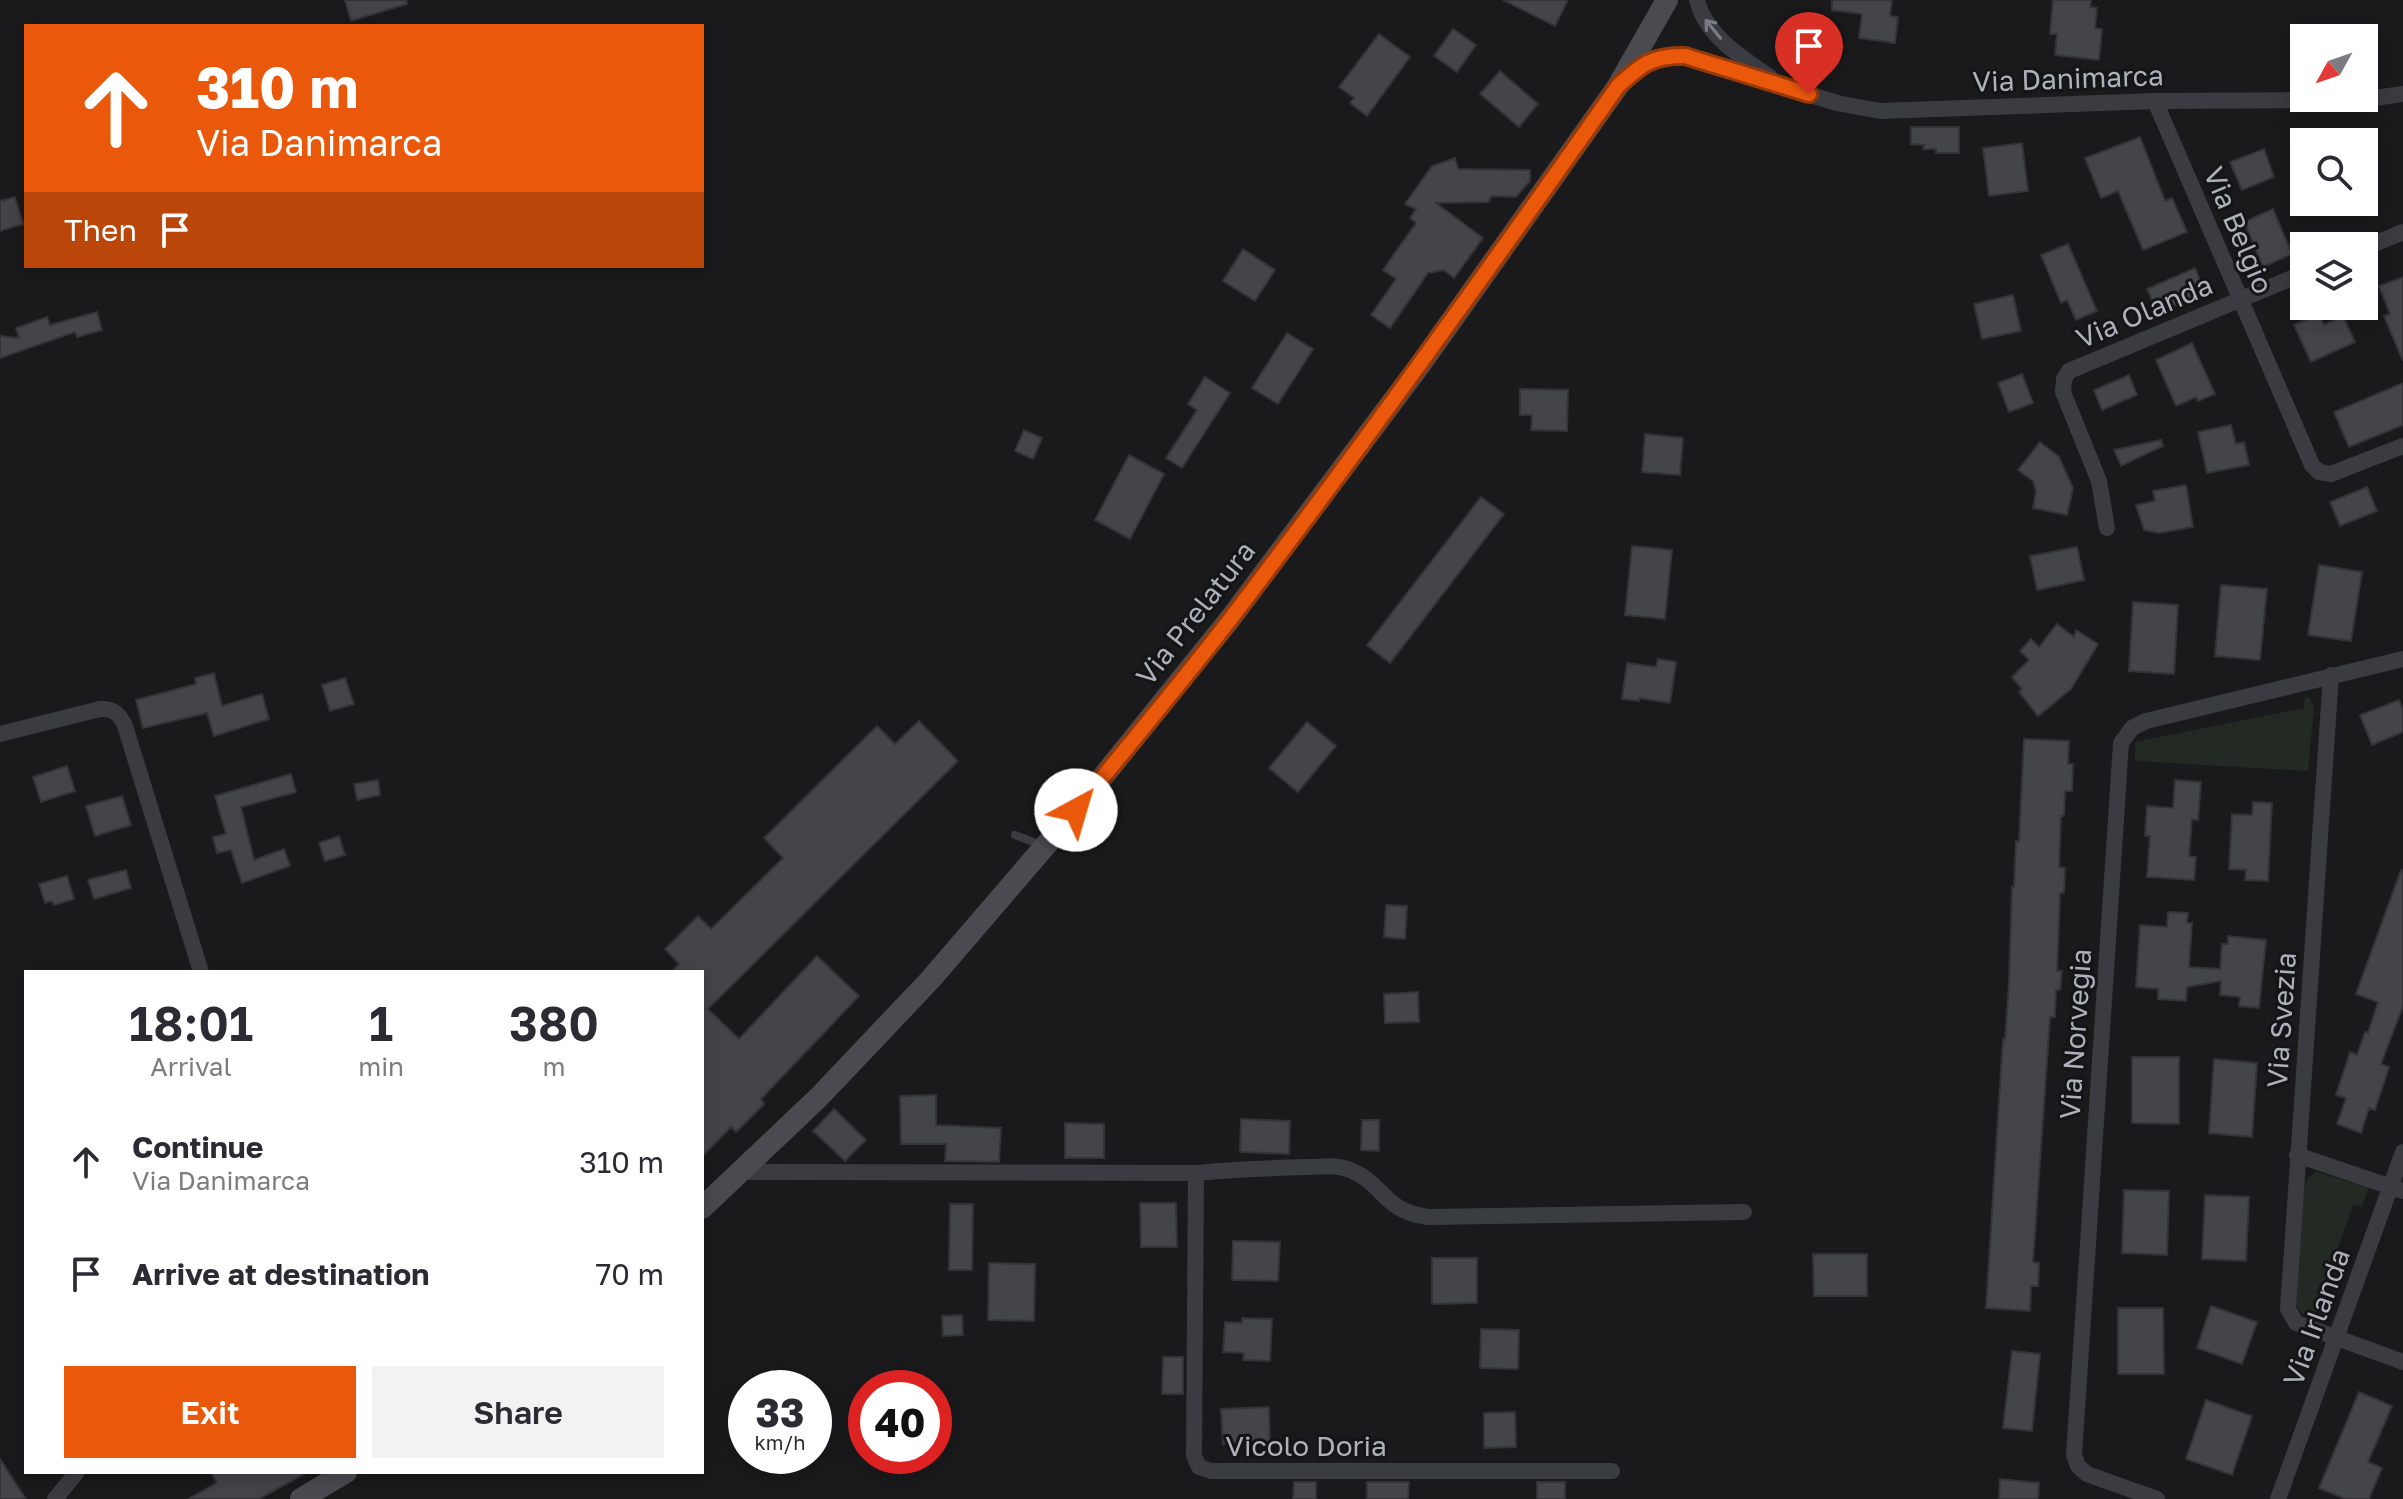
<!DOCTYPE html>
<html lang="en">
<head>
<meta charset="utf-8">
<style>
	:root { --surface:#fff; --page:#f2f2f3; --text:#2b2b33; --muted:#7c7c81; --accent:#ea580c }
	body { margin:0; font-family:"Golos Text",sans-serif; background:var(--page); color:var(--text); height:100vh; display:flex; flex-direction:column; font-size:30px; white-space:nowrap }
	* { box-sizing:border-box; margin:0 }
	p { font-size:26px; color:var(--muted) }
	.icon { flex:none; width:44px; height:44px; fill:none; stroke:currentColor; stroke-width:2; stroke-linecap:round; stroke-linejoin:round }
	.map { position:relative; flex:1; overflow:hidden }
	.side { position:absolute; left:24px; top:970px; width:680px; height:504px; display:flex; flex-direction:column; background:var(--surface); border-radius:0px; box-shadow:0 4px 20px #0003 }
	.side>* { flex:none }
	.top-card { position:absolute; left:24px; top:24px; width:680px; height:244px; border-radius:0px; box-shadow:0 4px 20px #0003; background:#ea580c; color:#fff; overflow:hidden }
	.needle { width:52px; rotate:230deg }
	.fabs { position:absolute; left:2290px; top:24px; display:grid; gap:16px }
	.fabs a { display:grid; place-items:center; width:88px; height:88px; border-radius:0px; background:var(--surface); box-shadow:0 4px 20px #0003; font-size:40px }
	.speed { position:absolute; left:728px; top:1370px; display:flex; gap:16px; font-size:40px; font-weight:700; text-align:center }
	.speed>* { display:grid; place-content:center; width:104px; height:104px; border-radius:50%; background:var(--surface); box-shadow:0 4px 20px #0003; line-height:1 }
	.speed small { font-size:20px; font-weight:400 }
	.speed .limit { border:12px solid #d22; background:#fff; color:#111 }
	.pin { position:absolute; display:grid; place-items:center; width:68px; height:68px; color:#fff; margin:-82px -34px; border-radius:50% 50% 50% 0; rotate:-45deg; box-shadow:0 0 8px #0007 }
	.pin .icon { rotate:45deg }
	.me { position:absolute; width:88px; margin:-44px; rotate:39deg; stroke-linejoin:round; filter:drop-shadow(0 0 6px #0008) }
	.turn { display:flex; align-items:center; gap:28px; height:168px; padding:0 40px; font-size:36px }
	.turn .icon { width:104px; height:104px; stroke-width:2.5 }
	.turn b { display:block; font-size:56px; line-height:68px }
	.then { display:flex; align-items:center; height:76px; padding:0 40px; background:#0003; gap:16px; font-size:30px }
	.eta { display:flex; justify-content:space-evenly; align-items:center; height:136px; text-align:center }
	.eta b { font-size:48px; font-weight:600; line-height:56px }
	.cta { display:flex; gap:16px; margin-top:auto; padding:16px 40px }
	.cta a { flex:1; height:92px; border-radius:0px; background:var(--accent); color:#fff; font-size:32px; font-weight:600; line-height:92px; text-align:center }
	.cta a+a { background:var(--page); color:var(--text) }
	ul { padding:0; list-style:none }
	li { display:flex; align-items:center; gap:24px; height:112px; padding:0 40px }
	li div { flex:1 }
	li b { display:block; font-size:30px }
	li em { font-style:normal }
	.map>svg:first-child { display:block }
</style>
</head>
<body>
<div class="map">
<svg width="2403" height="1499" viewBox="0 0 2403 1499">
	<rect width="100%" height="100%" fill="#1a1a1c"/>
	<!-- green -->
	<path fill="#222a23" d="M2305 697 2310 699 2314 708 2308 771 2135 761V742L2304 708Z
		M2317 1172 2369 1188 2362 1207 2353 1205 2320 1300 2327 1312 2323 1324C2307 1318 2297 1314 2294 1295L2305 1185 2309 1177Z"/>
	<!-- building -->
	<path fill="#444549" stroke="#343438" stroke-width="2" d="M345 0H406L407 4 351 21Z
		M1503 0H1568L1555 26Z
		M1832 0H1892L1890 16 1898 17 1895 43 1859 38 1862 14 1832 10Z
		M2053 0H2091L2090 7 2097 8 2095 28 2102 29 2099 60 2055 55 2057 34H2050Z
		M1453 29 1476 45 1457 72 1434 56Z
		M1379 34 1410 57 1367 116 1350 103 1354 98 1339 87Z
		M1500 71 1538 104 1519 127 1480 94Z
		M1911 127H1959V153H1936V149H1923L1924 145 1911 144Z
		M2140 137 2165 201 2172 198 2187 232 2143 250 2118 191 2101 198 2085 158Z
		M2022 143 2028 191 1989 196 1983 148Z
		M2264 149 2274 177 2242 190 2230 162Z
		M1455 158 1458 169 1530 170V181L1516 197 1491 196 1489 202 1436 203 1483 238 1454 278 1444 270 1428 273 1390 328 1371 315 1396 279 1383 270 1416 223 1410 218 1416 209 1405 204 1432 166Z
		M15 197 23 224 0 231V201Z
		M2273 209 2292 254 2263 267 2244 222Z
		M2068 244 2097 311 2076 320 2067 300 2061 303 2041 255Z
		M1243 249 1275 270 1255 301 1223 281Z
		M2195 268 2205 293 2158 313 2147 289Z
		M2403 277V361L2384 316 2390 314 2379 286Z
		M2013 295 2021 331 1982 339 1974 304Z
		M97 312 102 330 77 337 75 332 0 358V336L19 338 16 328 47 317 50 325Z
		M2319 314 2324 325 2343 316 2355 342 2311 362 2294 325Z
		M1287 333 1313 349 1278 404 1252 388Z
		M2192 343 2215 394 2198 401 2196 397 2176 406 2156 360Z
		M2022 374 2033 403 2009 412 1998 383Z
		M2129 375 2137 395 2102 410 2094 390Z
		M1205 377 1230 393 1182 468 1166 458 1197 410 1188 404Z
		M2403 383V425L2349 447 2334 412Z
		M1520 389 1568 390 1567 431 1531 430 1532 415H1520Z
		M2231 425 2236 444 2244 442 2249 465 2207 473 2198 432Z
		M1024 430 1042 438 1033 459 1015 451Z
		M1645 434 1683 438 1680 475 1642 472Z
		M2161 440 2163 446 2121 466 2114 450Z
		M2040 442 2059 457 2073 488 2067 515 2033 508 2036 491 2033 481 2018 470Z
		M1129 455 1164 474 1130 539 1095 520Z
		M2186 485 2193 527 2159 533 2144 530 2136 505 2155 501 2153 491Z
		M2367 487 2377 511 2340 526 2330 502Z
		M1481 497 1504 514 1390 663 1367 645Z
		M1632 546 1672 550 1665 619 1625 615Z
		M2077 547 2084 580 2037 590 2030 556Z
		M2319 565 2362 572 2351 641 2308 635Z
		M2221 585 2267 589 2260 660 2215 656Z
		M2133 602 2178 605 2174 674 2129 671Z
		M2057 624 2074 637 2076 630 2098 644 2071 689 2038 716 2019 692 2022 689 2012 677 2029 660 2020 651 2031 639 2039 647Z
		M1658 659 1676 662 1670 703 1639 698V701L1622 699 1627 663 1656 667Z
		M214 673 222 706 262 694 269 719 214 736 207 713 143 728 136 700 196 684 195 678Z
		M345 678 354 704 330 711 322 685Z
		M2399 700 2403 710V732L2372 745 2360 715Z
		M919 721 958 761 708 1009 739 1039 817 956 859 996 761 1099 764 1104 736 1132 731 1127 702 1157V972H671L679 964 665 949 698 916 711 929 783 858 764 838 877 726 895 744Z
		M1307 722 1336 746 1298 792 1269 768Z
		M2024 739 2069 741 2068 764H2073L2072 791H2065L2064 816H2061L2059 867 2065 868 2064 893H2060L2057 971H2062L2060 990H2056L2055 1017H2050L2033 1262 2039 1263 2038 1286H2031L2030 1311 1986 1308 2003 1039 2005 1040 2009 983 2012 887H2014L2016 841H2019Z
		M67 766 75 791 41 802 33 777Z
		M291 774 296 792 241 807 254 860 284 849 290 866 242 883 231 850 217 853 213 837 226 834 215 796Z
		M378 780 380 795 357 800 354 784Z
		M2175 780 2201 782 2198 820 2192 819 2189 856 2196 857 2194 880 2147 877 2150 836H2145L2147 806 2173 808Z
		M122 796 131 825 95 836 86 806Z
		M2253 802 2272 803 2268 881 2245 880 2246 870 2229 869 2232 814 2252 815Z
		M339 836 345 855 325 861 319 843Z
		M126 870 131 888 94 899 88 880Z
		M2401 870 2403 871V1006L2381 1064 2389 1067 2375 1110 2369 1108 2361 1133 2337 1124 2346 1098 2336 1095 2350 1052 2357 1055 2365 1032 2368 1033 2378 1002 2356 994Z
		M67 876 74 899 54 905 52 901 45 903 39 884Z
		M1386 905 1407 906 1405 939 1384 937Z
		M2168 912 2188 913 2187 923H2192L2189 967 2220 969 2222 944H2228V936L2266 940 2259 1008 2239 1006 2240 997 2220 995 2221 981 2187 987 2186 1001 2158 999V989L2136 987 2140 925 2167 927Z
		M1418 992 1419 1022 1385 1023 1384 994Z
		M2132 1057H2179V1124L2132 1123Z
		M2214 1059 2257 1063 2252 1137 2209 1133Z
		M936 1095V1125L1001 1128 999 1162 945 1161 946 1144H901L900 1096Z
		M834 1109 866 1140 845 1161 813 1131Z
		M1241 1119 1290 1121 1289 1154 1240 1152Z
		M1362 1120H1379V1151L1361 1150Z
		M1065 1123 1104 1124V1158H1065Z
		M2124 1190 2169 1191 2167 1255 2122 1253Z
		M2205 1195 2249 1197 2246 1261 2202 1259Z
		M1140 1203H1176L1177 1247H1141Z
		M950 1204H973L972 1270H949Z
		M1233 1241 1280 1242 1278 1281 1232 1280Z
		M1813 1254H1867V1296H1814Z
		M1432 1258H1477V1303L1432 1304Z
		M989 1263 1035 1264 1034 1321 988 1320Z
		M2211 1306 2257 1322 2242 1364 2197 1348Z
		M2118 1308H2163L2164 1374H2118Z
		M962 1315 963 1335 943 1336 942 1316Z
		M1242 1318 1272 1319 1270 1361 1243 1360 1244 1353 1223 1352 1225 1322 1242 1323Z
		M1481 1329 1519 1330 1518 1369 1480 1368Z
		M2012 1351 2040 1354 2032 1431 2003 1428Z
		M1163 1357H1183V1394H1162Z
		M2359 1392 2392 1406 2368 1462 2382 1468 2369 1499H2345L2319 1488Z
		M2206 1400 2252 1416 2232 1475 2186 1459Z
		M1269 1407 1270 1443 1223 1444 1221 1409Z
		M1515 1412 1516 1447 1484 1448V1413Z
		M0 1459 26 1499H0Z
		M211 1472H308L259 1499H188L217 1483Z
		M2000 1479 2039 1483 2038 1499H1999Z
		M1294 1482H1316V1499H1293Z
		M1367 1482H1409L1408 1499H1367Z
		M1537 1482H1565V1499H1537Z"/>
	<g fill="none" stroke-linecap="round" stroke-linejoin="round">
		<!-- lane -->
		<path stroke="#3b3c41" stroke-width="8" d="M1015 835 1044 846"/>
		<!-- street -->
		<path stroke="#3b3c41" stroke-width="16" d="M1697 0C1706 36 1741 57 1770 77
			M1628 77 1640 67 1658 57 1685 56 1837 103 1880 111 2155 101 2360 100 2403 94
			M2155 101 2312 465 2319 472 2331 474 2403 446
			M2364 248 2403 232
			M2107 528 2099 481 2063 392 2064 379 2069 371 2304 273
			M2331 675 2288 1309 2296 1323 2403 1362
			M0 734 100 709C113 708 120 714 125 726L201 972
			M2297 1155 2403 1191
			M742 1172 1196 1173 1194 1456 1199 1467 1211 1471H1612
			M1196 1173C1233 1169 1270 1168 1307 1167 1321 1167 1337 1164 1350 1170 1384 1183 1382 1211 1428 1217L1744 1212
			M55 1499 77 1472
			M2157 1499 2087 1474 2078 1466 2074 1455 2121 743 2132 728 2146 721 2403 659
			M2278 1499 2403 1152"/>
		<!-- secondary -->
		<path stroke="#494b51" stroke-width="22" d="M702 1208 819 1097 930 980 1076 810 1230 619 1420 365 1618 86 1667 0
			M301 1499 346 1472"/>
	</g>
	<!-- one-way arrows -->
	<defs><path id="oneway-shaft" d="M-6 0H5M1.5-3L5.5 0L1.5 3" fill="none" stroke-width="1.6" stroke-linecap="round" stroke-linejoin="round" transform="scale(2)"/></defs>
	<use stroke="#7a7c84" href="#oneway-shaft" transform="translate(1713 29) rotate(-129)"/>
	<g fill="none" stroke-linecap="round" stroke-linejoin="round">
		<defs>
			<path id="route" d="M1076 810C1128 746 1182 682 1232 617 1365 443 1492 265 1618 86 1641 65 1652 55 1685 56L1809 94"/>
		</defs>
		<!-- route casing -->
		<use href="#route" stroke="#983908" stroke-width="20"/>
		<!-- route -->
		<use href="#route" stroke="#ea580c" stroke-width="14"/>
	</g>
	<g text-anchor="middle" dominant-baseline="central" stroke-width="6" stroke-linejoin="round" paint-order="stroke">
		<!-- street labels -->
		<g font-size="28" fill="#adb1bb" stroke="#151517">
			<text transform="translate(2068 78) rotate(-2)">Via Danimarca</text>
			<text transform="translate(2239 230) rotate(67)">Via Belgio</text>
			<text transform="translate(2144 311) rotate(-23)">Via Olanda</text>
			<text transform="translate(1195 613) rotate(-52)">Via Prelatura</text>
			<text transform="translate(2281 1020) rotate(-86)">Via Svezia</text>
			<text transform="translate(2075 1034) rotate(-86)">Via Norvegia</text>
			<text transform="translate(2316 1317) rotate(-70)">Via Irlanda</text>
			<text x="1306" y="1445">Vicolo Doria</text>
		</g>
	</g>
</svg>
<div class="fabs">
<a><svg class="needle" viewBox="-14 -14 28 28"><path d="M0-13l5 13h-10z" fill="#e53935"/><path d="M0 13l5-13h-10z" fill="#7c7c81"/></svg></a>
<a><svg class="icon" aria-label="search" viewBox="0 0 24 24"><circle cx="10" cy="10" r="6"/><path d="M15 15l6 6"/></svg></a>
<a><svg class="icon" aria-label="layers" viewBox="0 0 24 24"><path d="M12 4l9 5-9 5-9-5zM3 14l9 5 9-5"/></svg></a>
</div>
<div class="speed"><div>33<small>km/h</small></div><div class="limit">40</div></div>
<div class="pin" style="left:1809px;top:94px;background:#d93025"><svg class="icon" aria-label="arrive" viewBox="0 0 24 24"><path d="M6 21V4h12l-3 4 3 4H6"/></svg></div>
<svg class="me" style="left:1076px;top:810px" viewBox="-20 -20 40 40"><circle r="19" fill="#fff"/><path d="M0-13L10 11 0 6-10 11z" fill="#ea580c"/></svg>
<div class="top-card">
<div class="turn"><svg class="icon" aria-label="ahead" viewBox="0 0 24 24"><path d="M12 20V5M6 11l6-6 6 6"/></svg><div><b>310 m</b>Via Danimarca</div></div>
<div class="then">Then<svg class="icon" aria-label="arrive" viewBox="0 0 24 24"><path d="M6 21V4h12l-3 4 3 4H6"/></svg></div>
</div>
<section class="side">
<div class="eta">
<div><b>18:01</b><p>Arrival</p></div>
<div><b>1</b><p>min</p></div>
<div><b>380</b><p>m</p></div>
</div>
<ul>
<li><svg class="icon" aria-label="ahead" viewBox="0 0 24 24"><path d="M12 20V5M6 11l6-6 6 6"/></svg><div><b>Continue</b><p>Via Danimarca</p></div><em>310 m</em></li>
<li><svg class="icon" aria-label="arrive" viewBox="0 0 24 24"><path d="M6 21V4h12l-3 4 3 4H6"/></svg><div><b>Arrive at destination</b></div><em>70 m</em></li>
</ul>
<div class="cta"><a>Exit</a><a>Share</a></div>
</section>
</div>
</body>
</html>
